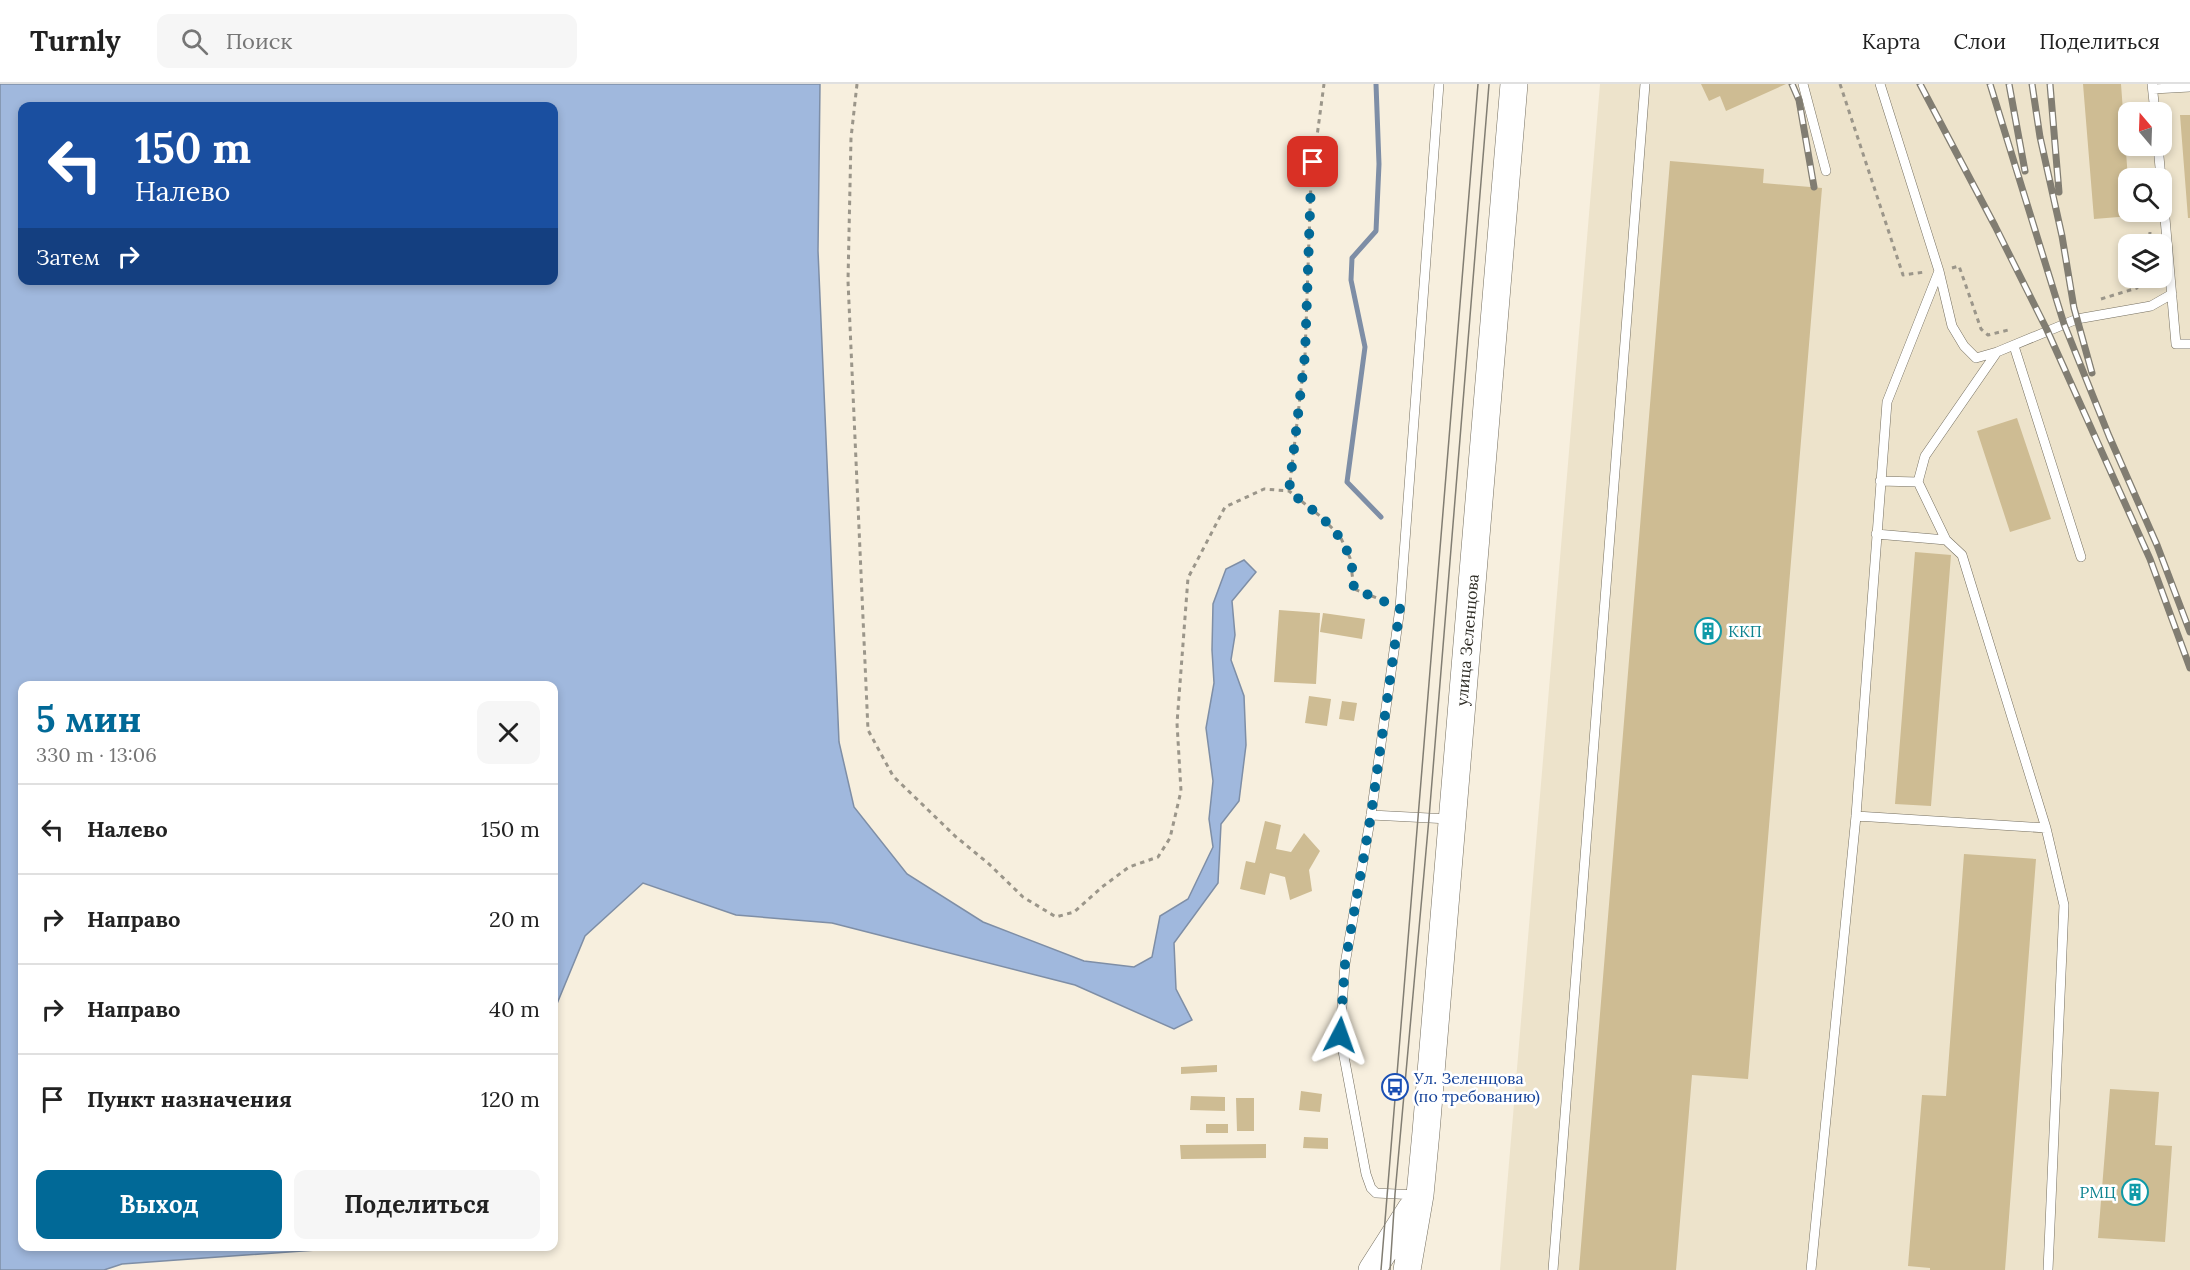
<!DOCTYPE html>
<html lang="ru">
<head>
<meta charset="utf-8">
<style>
	:root { --surface:#fff; --page:#f6f6f6; --text:#222; --muted:#767676; --line:#e0e0e0; --accent:#016997 }
	body { margin:0; font-family:Lora,serif; background:var(--page); color:var(--text); height:100vh; display:flex; flex-direction:column; font-size:22px; white-space:nowrap }
	* { box-sizing:border-box; margin:0 }
	p { font-size:20px; color:var(--muted) }
	.icon { flex:none; width:33px; height:33px; fill:none; stroke:currentColor; stroke-width:2; stroke-linecap:round; stroke-linejoin:round }
	.map { position:relative; flex:1; overflow:hidden }
	.sheet { position:absolute; left:18px; top:597px; width:540px; height:570px; display:flex; flex-direction:column; background:var(--surface); border-radius:12px; box-shadow:0 3px 9px #0003 }
	.sheet>* { flex:none }
	.top-card { position:absolute; left:18px; top:18px; width:540px; height:183px; border-radius:12px; box-shadow:0 3px 9px #0003; background:#1a4fa0; color:#fff; overflow:hidden }
	.needle { width:39px; rotate:341deg }
	.fabs { position:absolute; left:2118px; top:18px; display:grid; gap:12px }
	.fabs a { display:grid; place-items:center; width:54px; height:54px; border-radius:12px; background:var(--surface); box-shadow:0 3px 9px #0003; font-size:30px }
	.pin { position:absolute; display:grid; place-items:center; width:51px; height:51px; color:#fff; margin:-26px; border-radius:12px; box-shadow:0 3px 9px #0006 }
	.me { position:absolute; width:66px; margin:-33px; rotate:4deg; stroke-linejoin:round; filter:drop-shadow(0 0 4px #0008) }
	.turn { display:flex; align-items:center; gap:21px; height:126px; padding:0 18px; font-size:27px }
	.turn .icon { width:78px; height:78px; stroke-width:2.5 }
	.turn b { display:block; font-size:42px; line-height:51px }
	.then { display:flex; align-items:center; height:57px; padding:0 18px; background:#0003; gap:12px; font-size:22px }
	.round { display:grid; place-items:center; flex:none; width:63px; height:63px; border-radius:12px; background:var(--page) }
	.overview { display:flex; align-items:center; justify-content:space-between; height:102px; padding:0 18px }
	h1 { font-size:36px; font-weight:800; line-height:45px; color:var(--accent) }
	.cta { display:flex; gap:12px; margin-top:auto; padding:12px 18px }
	.cta a { flex:1; height:69px; border-radius:12px; background:var(--accent); color:#fff; font-size:24px; font-weight:800; line-height:69px; text-align:center }
	.cta a+a { background:var(--page); color:var(--text) }
	ul { padding:0; list-style:none }
	li { display:flex; align-items:center; gap:18px; height:90px; padding:0 18px; border-top:2px solid var(--line) }
	li div { flex:1 }
	li b { display:block; font-size:22px }
	li em { font-style:normal }
	header { display:flex; align-items:center; gap:36px; box-sizing:border-box; height:84px; padding:0 30px; background:var(--surface); border-bottom:2px solid var(--line) }
	header strong { font-size:28px }
	nav { display:flex; gap:33px; margin-inline-start:auto; font-size:21px }
	.search { width:420px; height:54px; background:var(--page); display:flex; align-items:center; gap:15px; box-sizing:border-box; padding:0 21px; border-radius:12px; color:var(--muted); font-size:22px }
	.map>svg:first-child { display:block }
</style>
</head>
<body>
<header>
<strong>Turnly</strong>
<div class="search"><svg class="icon" aria-label="search" viewBox="0 0 24 24"><circle cx="10" cy="10" r="6"/><path d="M15 15l6 6"/></svg>Поиск</div>
<nav><a>Карта</a><a>Слои</a><a>Поделиться</a></nav>
</header>
<div class="map">
<svg width="2190" height="1186" viewBox="0 0 2190 1186">
	<rect width="100%" height="100%" fill="#f7efde"/>
	<!-- built -->
	<path fill="#ede3cb" fill-rule="evenodd" d="M1600 0H2190V1186H1500ZM2128 28H2162V62H2128ZM2128 94H2162V128H2128ZM2128 160H2162V194H2128Z"/>
	<!-- water -->
	<path fill="#a0b8dd" stroke="#7e8ea6" stroke-width="1.5" fill-rule="evenodd" d="M0 0H820L818 167 839 658 854 723 907 790 983 838 1084 877 1134 883 1152 873 1160 832 1188 815 1213 763 1209 735 1213 697 1206 644 1214 599 1212 566 1213 520 1226 485 1244 476 1256 488 1232 517 1235 551 1231 576 1244 612 1246 661 1239 717 1221 740 1218 799 1174 859 1176 905 1192 936 1174 945 1075 901 832 839 736 831 643 799 585 852 554 927V602H22V1162L358 1163 122 1180 104 1186H0ZM22 22H554V196H22Z"/>
	<g fill="none" stroke-linecap="round" stroke-linejoin="round">
		<!-- stream -->
		<path stroke="#7e8ea6" stroke-width="5" d="M1376 0 1379 80 1376 147 1352 174 1351 196 1365 263 1347 398 1381 433"/>
	</g>
	<!-- building -->
	<path fill="#cebc93" d="M1701 0H1786L1726 27 1720 12 1709 17Z
		M2083 0H2121L2128 95V128H2131V132L2094 135Z
		M2180 31H2190V134H2188Z
		M1670 77 1764 85 1763 99 1822 104 1748 995 1692 991 1676 1186H1579Z
		M2017 334 2051 435 2010 448 1977 347Z
		M1915 468 1951 471 1931 722 1895 720Z
		M1279 526 1320 529 1316 600 1274 598Z
		M1323 529 1365 535 1362 555 1320 548Z
		M1309 612 1331 615 1327 642 1305 639Z
		M1342 617 1357 619 1354 637 1339 635Z
		M1265 737 1281 741 1276 765 1291 768 1304 749 1320 767 1309 786 1312 807 1290 816 1285 793 1270 789 1265 811 1240 805 1246 777 1255 779Z
		M1964 770 2036 775 2005 1186H1930V1184L1908 1182 1922 1011 1946 1012Z
		M1217 981V988L1181 990V983Z
		M2110 1005 2159 1008 2155 1061 2172 1062 2165 1158 2098 1154Z
		M1301 1007 1322 1010 1320 1028 1299 1026Z
		M1191 1012 1225 1013V1027L1190 1026Z
		M1236 1014H1254V1047H1237Z
		M1206 1040H1228V1049H1206Z
		M1304 1053 1328 1054V1065L1303 1064Z
		M1266 1060V1074L1181 1075 1180 1061Z"/>
	<g fill="none" stroke-linecap="round" stroke-linejoin="round">
		<defs>
			<path id="service" d="M1803 0 1826 87
				M1880 0 1939 187 1952 242 1964 262 1976 274 1997 268 2077 235 2151 222 2172 210
				M2152 0 2155 28
				M2153 5 2190 3
				M2158 62 2161 94
				M2162 100 2176 260H2190
				M2014 262 2081 473
				M1997 268 1925 372 1918 398 1946 456 1962 471 2046 744 2064 821 2048 1186
				M1880 397 1918 398
				M1876 450 1946 456
				M1371 731 1449 735
				M1856 732 2046 744
				M1417 1111 1376 1109 1371 1104 1366 1090 1340 951 1345 880 1371 731 1400 524 1439 0
				M1553 1186 1645 0
				M1811 1186 1856 732 1887 318 1939 187"/>
			<path id="secondary" d="M1372 1186 1411 1125
				M1407 1186 1420 1111 1426 1048 1514 0"/>
		</defs>
		<!-- service casing -->
		<use href="#service" stroke="#756f60" stroke-width="10"/>
		<!-- secondary casing -->
		<use href="#secondary" stroke="#756f60" stroke-width="28"/>
		<!-- path -->
		<path stroke="#9b968a" stroke-width="3" stroke-dasharray="4.5 4.5" stroke-linecap="butt" d="M857 0 851 54 848 197 868 646 893 692 955 752 989 780 1023 813 1056 833 1074 828 1102 803 1129 783 1158 773 1170 754 1181 707 1177 639 1188 494 1225 423 1264 405 1289 407 1320 432 1340 452 1350 474 1354 505 1387 518
			M1840 0 1903 191 1925 188
			M2149 160 2150 148
			M1952 184 1959 182 1981 245 1988 251 2012 245
			M2101 215 2137 204 2144 194
			M1289 407 1305 271 1311 97 1324 0"/>
		<!-- service -->
		<use href="#service" stroke="#fff" stroke-width="9"/>
		<!-- secondary -->
		<use href="#secondary" stroke="#fff" stroke-width="27"/>
		<!-- tram -->
		<path stroke="#817d72" stroke-width="1.5" d="M1381 1186 1478 0
			M1390 1186 1395 1110 1429 734 1489 0"/>
		<defs>
			<path id="rail" d="M1792 0 1799 16 1814 103
				M1920 0 1995 142 2047 246 2150 475 2190 584
				M1990 0 2064 240 2109 352 2157 461 2190 548
				M2009 0 2025 87
				M2032 0 2040 53 2062 152 2074 224 2092 289
				M2050 0 2059 108"/>
		</defs>
		<!-- rail casing -->
		<use href="#rail" stroke="#817d72" stroke-width="7"/>
		<!-- rail -->
		<use href="#rail" stroke="#fff" stroke-width="4.5" stroke-dasharray="14" stroke-linecap="butt"/>
	</g>
	<g fill="none" stroke-linecap="round" stroke-linejoin="round">
		<!-- route -->
		<path stroke="#016997" stroke-width="10" stroke-dasharray="0 18" d="M1313 78 1311 98 1305 271 1289 407C1312 426 1339 443 1349 472 1353 482 1353 494 1354 505L1400 524 1371 731 1345 880 1340 951"/>
	</g>
	<!-- icons -->
	<defs>
		<symbol id="building-ring" viewBox="-11 -11 22 22"><circle r="9.5" fill="#fff" stroke="#0f9aa8" stroke-width="1.5"/><path d="M-4-6H4V6H1V3H-1V6H-4ZM-2.5-4.3h1.7v1.8h-1.7ZM.8-4.3h1.7v1.8H.8ZM-2.5-1h1.7V.8h-1.7ZM.8-1h1.7V.8H.8Z" fill="#0f9aa8"/></symbol>
		<symbol id="bus-ring" viewBox="-11 -11 22 22"><circle r="9.5" fill="#fff" stroke="#1a4fb4" stroke-width="1.5"/><path d="M-5-6H5V4H4V6H2V4H-2V6H-4V4H-5ZM-3.5-4V0h7V-4ZM-3.5 1.2v1.5H-2V1.2ZM2 1.2v1.5H3.5V1.2Z" fill="#1a4fb4"/></symbol>
	</defs>
	<g fill-rule="evenodd">
		<use href="#building-ring" x="1693" y="532" width="30" height="30"/>
		<use href="#bus-ring" x="1380" y="988" width="30" height="30"/>
		<use href="#building-ring" x="2120" y="1093" width="30" height="30"/>
	</g>
	<g text-anchor="middle" dominant-baseline="central" stroke-width="5" stroke-linejoin="round" paint-order="stroke">
		<!-- culture labels -->
		<g font-size="16" fill="#0d838f" stroke="#fff" text-anchor="start">
			<text x="1728" y="547">ККП</text>
			<text x="2116" y="1108" text-anchor="end">РМЦ</text>
		</g>
		<!-- street labels -->
		<g font-size="16" fill="#2f2d26" stroke="#fff">
			<text transform="translate(1467 556) rotate(-85)">улица Зеленцова</text>
		</g>
		<!-- transit labels -->
		<g font-size="16" fill="#164399" stroke="#fff" text-anchor="start">
			<text x="1414" y="994">Ул. Зеленцова<tspan x="1414" dy="18">(по требованию)</tspan></text>
		</g>
	</g>
</svg>
<div class="fabs">
<a><svg class="needle" viewBox="-14 -14 28 28"><path d="M0-13l5 13h-10z" fill="#e53935"/><path d="M0 13l5-13h-10z" fill="#767676"/></svg></a>
<a><svg class="icon" aria-label="search" viewBox="0 0 24 24"><circle cx="10" cy="10" r="6"/><path d="M15 15l6 6"/></svg></a>
<a><svg class="icon" aria-label="layers" viewBox="0 0 24 24"><path d="M12 4l9 5-9 5-9-5zM3 14l9 5 9-5"/></svg></a>
</div>
<div class="pin" style="left:1313px;top:78px;background:#d93025"><svg class="icon" aria-label="arrive" viewBox="0 0 24 24"><path d="M6 21V4h12l-3 4 3 4H6"/></svg></div>
<svg class="me" style="left:1340px;top:951px" viewBox="-20 -20 40 40"><path d="M0-17L14 15 0 8-14 15z" fill="#016997" stroke="#fff" stroke-width="4"/></svg>
<div class="top-card">
<div class="turn"><svg class="icon" aria-label="left" viewBox="0 0 24 24"><path d="M17 20v-9H6M10 6l-5 5 5 5"/></svg><div><b>150 m</b>Налево</div></div>
<div class="then">Затем<svg class="icon" aria-label="right" viewBox="0 0 24 24"><path d="M7 20v-9h11M14 6l5 5-5 5"/></svg></div>
</div>
<section class="sheet">
<div class="overview"><div><h1>5 мин</h1><p>330 m · 13:06</p></div><a class="round"><svg class="icon" aria-label="close" viewBox="0 0 24 24"><path d="M6 6l12 12M18 6L6 18"/></svg></a></div>
<ul>
<li><svg class="icon" aria-label="left" viewBox="0 0 24 24"><path d="M17 20v-9H6M10 6l-5 5 5 5"/></svg><div><b>Налево</b></div><em>150 m</em></li>
<li><svg class="icon" aria-label="right" viewBox="0 0 24 24"><path d="M7 20v-9h11M14 6l5 5-5 5"/></svg><div><b>Направо</b></div><em>20 m</em></li>
<li><svg class="icon" aria-label="right" viewBox="0 0 24 24"><path d="M7 20v-9h11M14 6l5 5-5 5"/></svg><div><b>Направо</b></div><em>40 m</em></li>
<li><svg class="icon" aria-label="arrive" viewBox="0 0 24 24"><path d="M6 21V4h12l-3 4 3 4H6"/></svg><div><b>Пункт назначения</b></div><em>120 m</em></li>
</ul>
<div class="cta"><a>Выход</a><a>Поделиться</a></div>
</section>
</div>
</body>
</html>
